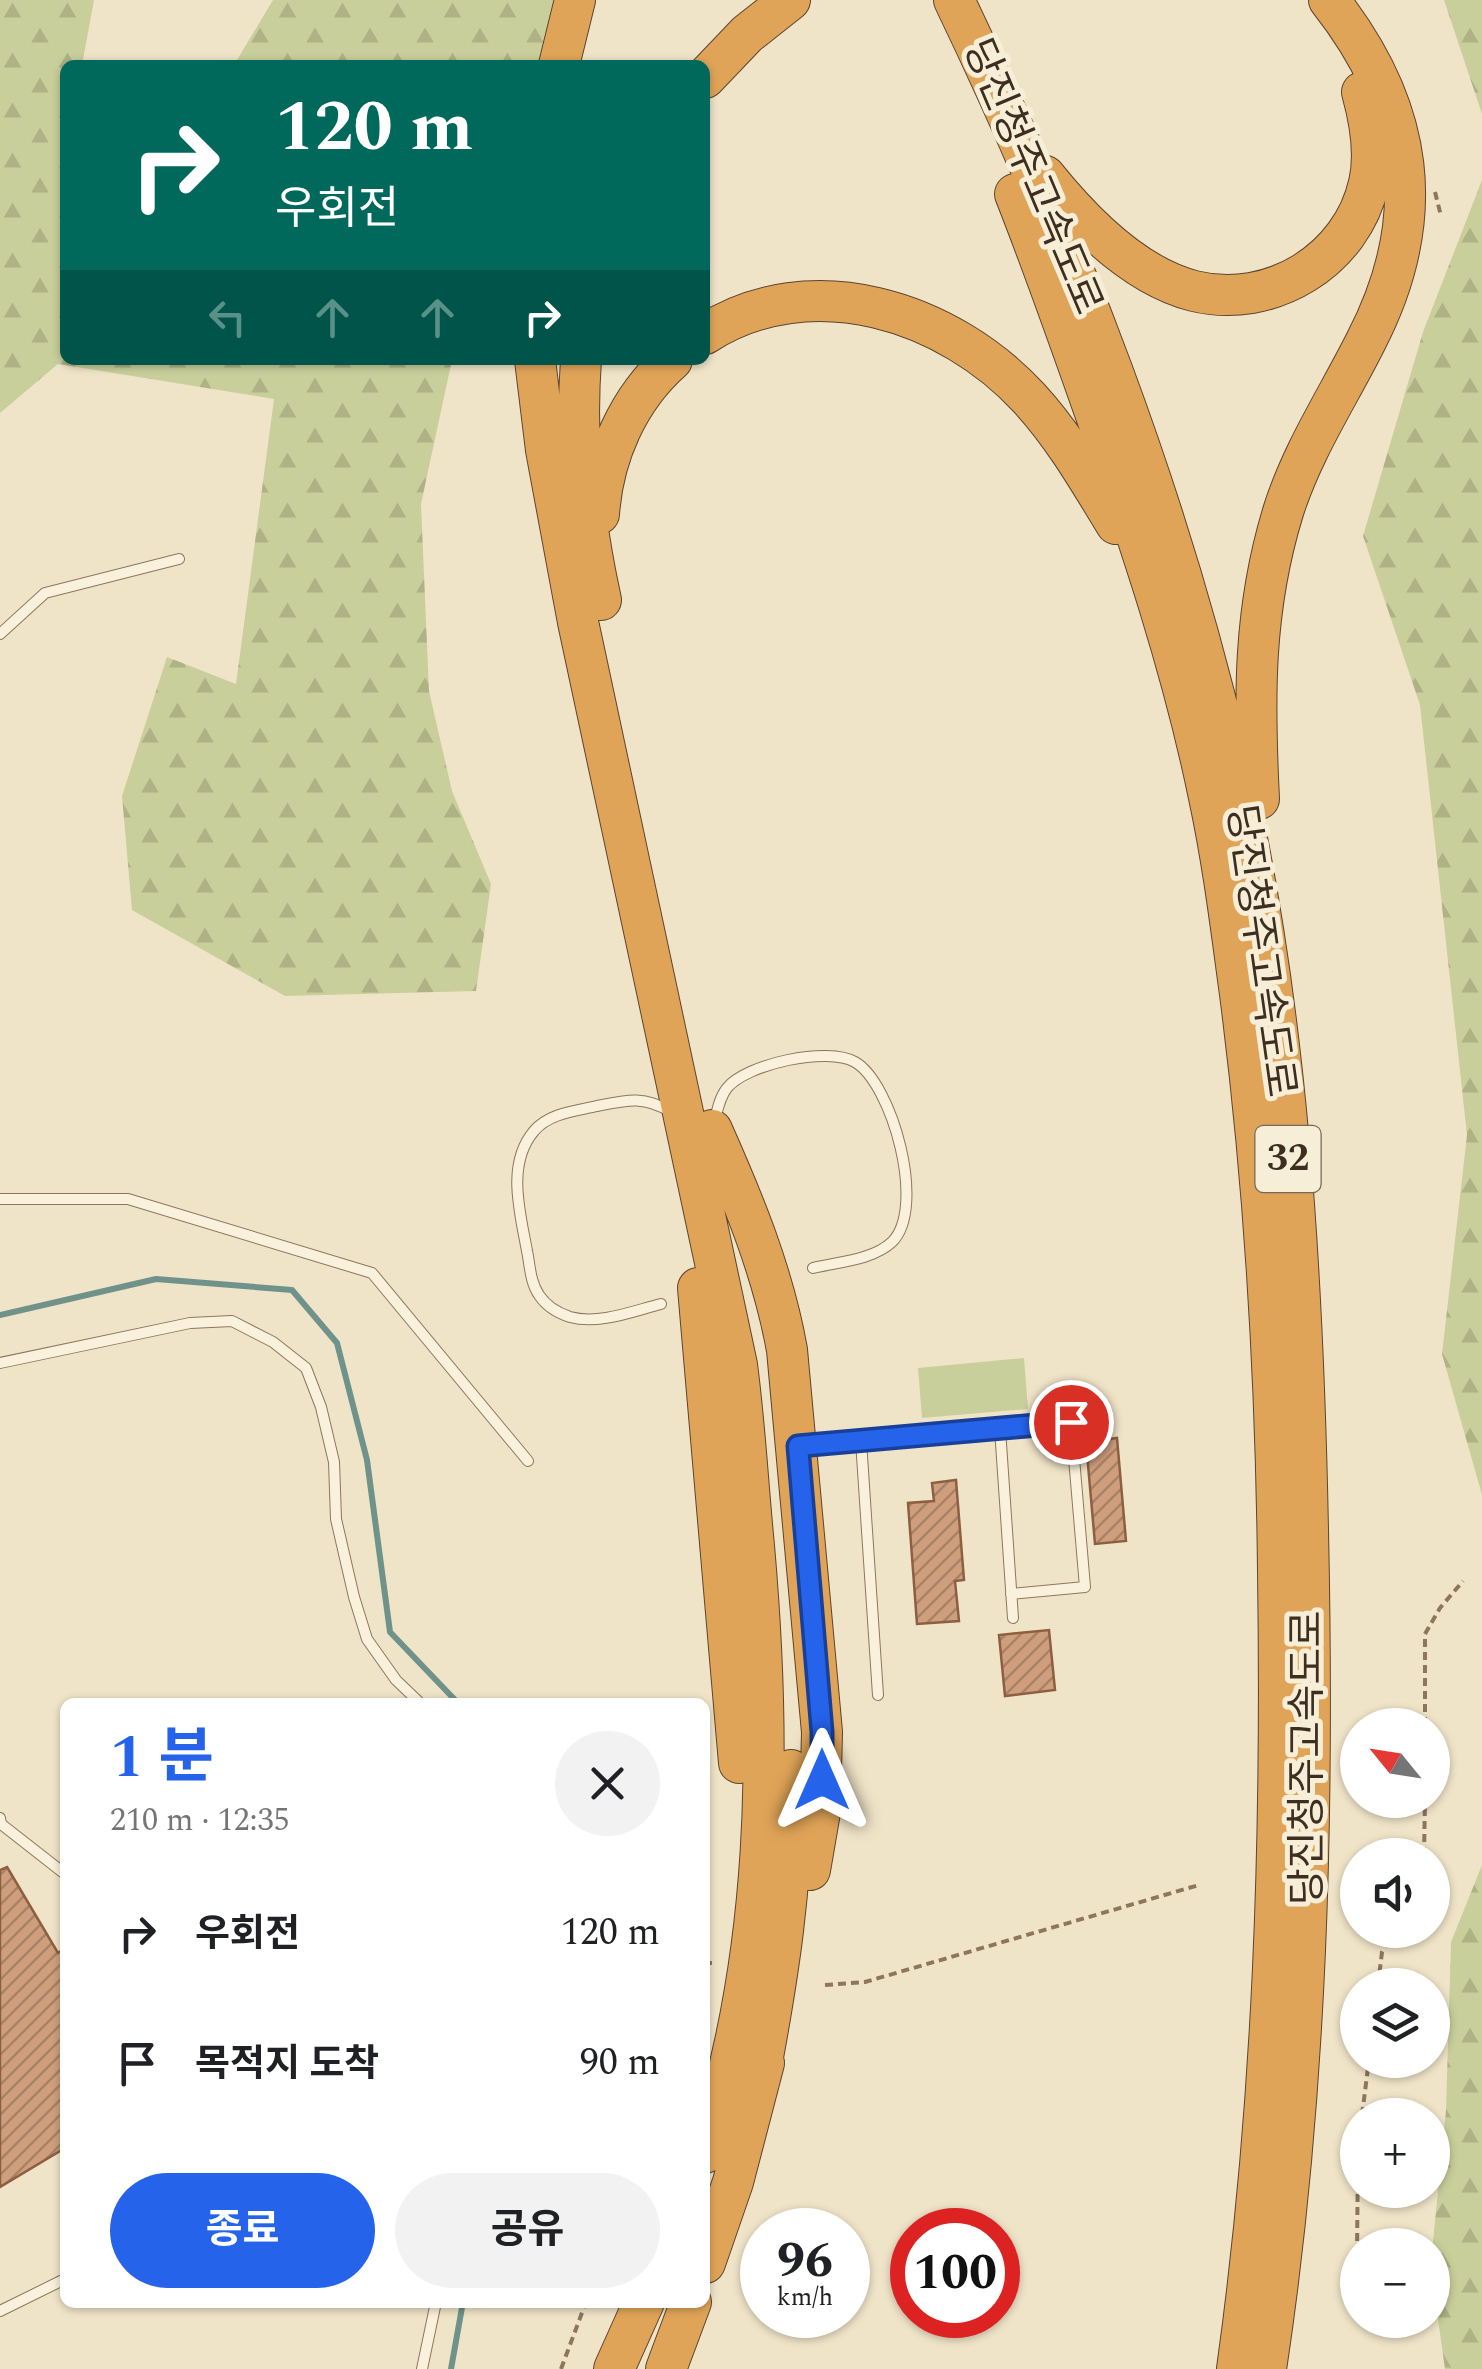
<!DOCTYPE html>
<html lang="ko">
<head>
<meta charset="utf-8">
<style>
	:root { --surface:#fff; --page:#f2f2f2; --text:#202124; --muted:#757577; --accent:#2563eb }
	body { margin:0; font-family:Spectral,"Noto Sans KR",serif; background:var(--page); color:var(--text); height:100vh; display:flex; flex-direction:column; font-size:38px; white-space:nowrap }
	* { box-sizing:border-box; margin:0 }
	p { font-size:32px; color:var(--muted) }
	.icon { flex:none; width:55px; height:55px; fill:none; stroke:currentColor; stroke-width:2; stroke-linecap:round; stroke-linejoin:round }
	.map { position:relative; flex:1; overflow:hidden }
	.sheet { position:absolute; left:60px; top:1698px; width:650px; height:610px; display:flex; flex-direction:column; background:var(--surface); border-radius:15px; box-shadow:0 2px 8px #0004 }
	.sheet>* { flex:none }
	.guide { position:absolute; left:60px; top:60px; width:650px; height:305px; border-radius:15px; box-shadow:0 2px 8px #0004; background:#00695c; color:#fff; overflow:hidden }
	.needle { width:65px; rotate:300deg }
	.controls { position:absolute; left:1340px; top:1708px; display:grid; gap:20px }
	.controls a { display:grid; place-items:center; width:110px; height:110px; border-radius:50%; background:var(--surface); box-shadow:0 2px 8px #0004; font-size:50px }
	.speed { position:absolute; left:740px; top:2208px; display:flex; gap:20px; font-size:50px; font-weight:700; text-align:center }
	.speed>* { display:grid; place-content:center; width:130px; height:130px; border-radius:50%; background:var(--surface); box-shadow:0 2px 8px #0004; line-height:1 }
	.speed small { font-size:25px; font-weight:400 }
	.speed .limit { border:15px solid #d22; background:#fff; color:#111 }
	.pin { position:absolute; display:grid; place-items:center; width:85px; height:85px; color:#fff; margin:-42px; border:5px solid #fff; border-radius:50%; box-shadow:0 2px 10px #0007 }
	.me { position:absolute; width:110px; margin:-55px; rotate:0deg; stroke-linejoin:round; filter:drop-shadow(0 0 8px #0008) }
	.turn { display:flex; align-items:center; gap:35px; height:210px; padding:0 50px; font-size:45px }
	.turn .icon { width:130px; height:130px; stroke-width:2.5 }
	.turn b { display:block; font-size:70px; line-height:85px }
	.lanes { display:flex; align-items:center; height:95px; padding:0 50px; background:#0003; justify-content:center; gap:50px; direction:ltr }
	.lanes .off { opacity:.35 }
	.round { display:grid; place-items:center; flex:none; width:105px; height:105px; border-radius:52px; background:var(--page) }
	.summary { display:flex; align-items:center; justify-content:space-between; height:170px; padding:0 50px }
	h1 { font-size:60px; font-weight:700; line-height:75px; color:var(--accent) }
	.cta { display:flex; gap:20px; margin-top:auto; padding:20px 50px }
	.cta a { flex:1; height:115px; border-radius:60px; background:var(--accent); color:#fff; font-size:40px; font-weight:700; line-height:115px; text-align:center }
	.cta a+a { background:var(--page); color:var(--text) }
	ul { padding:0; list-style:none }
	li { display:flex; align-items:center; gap:30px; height:130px; padding:0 50px }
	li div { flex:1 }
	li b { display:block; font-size:38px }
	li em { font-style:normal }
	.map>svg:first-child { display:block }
</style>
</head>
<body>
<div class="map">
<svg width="1482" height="2369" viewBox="0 0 1482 2369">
	<defs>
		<pattern id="forest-firs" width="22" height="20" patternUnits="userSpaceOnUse" patternTransform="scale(2.5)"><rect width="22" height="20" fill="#c9cf9b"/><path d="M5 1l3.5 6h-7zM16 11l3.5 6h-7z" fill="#aeb285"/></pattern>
		<pattern id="building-hatch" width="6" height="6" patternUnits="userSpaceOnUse" patternTransform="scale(2.5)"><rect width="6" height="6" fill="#cf9f7d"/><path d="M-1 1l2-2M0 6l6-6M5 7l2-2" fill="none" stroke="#a98266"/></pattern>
	</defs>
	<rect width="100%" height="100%" fill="#f0e4c8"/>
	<!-- grass -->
	<path fill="#c9cf9b" d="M1024 1358 1028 1409 922 1418 918 1368Z"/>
	<!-- forest -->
	<path fill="url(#forest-firs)" d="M0 0H94L82 65H65V360H452L421 504 429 691 452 791 491 884 476 991 285 996 132 910 122 796 167 657 236 684 274 399 58 364 0 413Z
		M273 0H558L545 65H234Z
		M1444 0H1482V114Z
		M1482 180V1495L1442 1354 1467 1135 1420 705 1363 536 1423 332Z
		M1482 1865V2369H1445L1433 2284 1432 2251 1446 2110 1451 1942Z"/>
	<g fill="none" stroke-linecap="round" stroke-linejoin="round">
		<!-- stream -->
		<path stroke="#6f938a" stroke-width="6" d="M0 1315 156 1279 292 1290 337 1343 367 1460 390 1632 457 1702
			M451 2369 463 2302"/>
	</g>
	<!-- building -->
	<path fill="url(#building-hatch)" stroke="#8d5f41" stroke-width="2.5" d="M1117 1438 1126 1541 1095 1544 1086 1442Z
		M956 1480 964 1580 955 1581 959 1621 917 1624 908 1503 934 1501 932 1483Z
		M1049 1630 1055 1690 1005 1696 999 1635Z
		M7 1867 58 1953 65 1948V2148L0 2187V1870Z"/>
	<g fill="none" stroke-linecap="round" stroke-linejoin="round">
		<defs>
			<path id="service" d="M0 634 45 593 179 559
				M714 1124C717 1112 719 1098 727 1088 746 1064 828 1046 855 1062 892 1083 927 1208 892 1242 873 1260 838 1262 813 1268
				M0 1199H128L372 1273 528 1461
				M661 1304C633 1311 599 1325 570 1317 558 1313 546 1306 539 1295 530 1282 530 1265 527 1251 520 1212 506 1164 534 1131 549 1113 576 1111 597 1106 626 1100 644 1095 671 1112
				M0 1363 190 1323 232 1321 273 1342 306 1368 321 1407 334 1462 336 1519 354 1597 367 1639 396 1680 419 1702
				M1000 1429 1071 1423 1085 1587 1011 1594
				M861 1441 878 1695
				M803 1446 1000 1429 1013 1618
				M0 1818 1 1824 65 1874
				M0 2311 65 2279
				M422 2369 436 2302"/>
			<path id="motorway" d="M954 0C1070 242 1168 493 1229 755 1288 1004 1303 1274 1308 1530 1314 1810 1308 2091 1266 2369
				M559 65 575 0
				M705 78 747 34 790 0
				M1045 176C1082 222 1135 276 1194 291 1271 310 1352 260 1369 183 1376 153 1370 121 1362 92
				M1015 194C1045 270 1072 347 1099 424 1141 546 1183 670 1209 797 1223 862 1231 928 1240 994 1265 1186 1276 1378 1278 1571 1282 1838 1274 2104 1237 2369
				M705 334C811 266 949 311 1029 398 1064 436 1089 480 1116 524
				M535 360 546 450 578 622 737 1365C745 1425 748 1485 754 1546 772 1750 770 1956 705 2153
				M581 360C575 439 584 523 601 600
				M599 514C603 456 628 399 672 360
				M1259 799C1254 698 1253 610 1283 512 1302 451 1338 397 1366 341 1430 217 1414 108 1329 0
				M712 1130C744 1202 773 1272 787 1350L822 1732 820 1812 810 1870
				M698 1288 739 1763
				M757 2089C777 1984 795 1878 791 1770
				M705 2263 733 2182 764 2063
				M614 2369 644 2302
				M666 2369 691 2302"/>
		</defs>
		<!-- service casing -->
		<use href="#service" stroke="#8d765c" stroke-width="12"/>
		<!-- motorway casing -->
		<use href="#motorway" stroke="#5b4430" stroke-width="42"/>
		<!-- path -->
		<path stroke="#8d765c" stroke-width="4" stroke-dasharray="8 5" stroke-linecap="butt" d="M1435 192 1441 216
			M1425 1725V1634L1440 1608 1463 1581
			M1389 1852 1425 1848
			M1424 1855 1425 1800
			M705 1963H712
			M825 1985 865 1982 1199 1885
			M1378 1985 1382 1952 1393 1930
			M1362 2115 1369 2060
			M1357 2254 1358 2147
			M561 2369 586 2302"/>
		<!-- service -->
		<use href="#service" stroke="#faf1dc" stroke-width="10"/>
		<!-- motorway -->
		<use href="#motorway" stroke="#e0a458" stroke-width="40"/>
	</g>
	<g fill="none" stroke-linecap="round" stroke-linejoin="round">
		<defs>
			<path id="route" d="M822 1780V1732L798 1446 1071 1422"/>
		</defs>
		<!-- route casing -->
		<use href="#route" stroke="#184099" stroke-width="25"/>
		<!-- route -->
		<use href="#route" stroke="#2563eb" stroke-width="18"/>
	</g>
	<g text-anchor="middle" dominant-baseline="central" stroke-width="10" stroke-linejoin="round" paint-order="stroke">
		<!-- shield labels -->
		<rect fill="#f7eed8" stroke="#756857" stroke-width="2.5" x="1255.5" y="1126" width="65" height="66" rx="8"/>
		<g font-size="38" font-weight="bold" fill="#3d2e20">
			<text x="1288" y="1159">32</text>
		</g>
		<!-- street labels -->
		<g font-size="40" fill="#3d2e20" stroke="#f7eed8">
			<text transform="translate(1032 177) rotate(67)">당진청주고속도로</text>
			<text transform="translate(1260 951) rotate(82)">당진청주고속도로</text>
			<text transform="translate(1308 1758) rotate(-90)">당진청주고속도로</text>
		</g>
	</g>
</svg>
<div class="controls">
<a><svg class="needle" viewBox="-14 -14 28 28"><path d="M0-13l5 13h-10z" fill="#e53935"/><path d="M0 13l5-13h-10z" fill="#757577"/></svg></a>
<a><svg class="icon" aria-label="sound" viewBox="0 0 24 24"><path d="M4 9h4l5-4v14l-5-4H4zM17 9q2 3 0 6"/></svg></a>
<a><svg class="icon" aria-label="layers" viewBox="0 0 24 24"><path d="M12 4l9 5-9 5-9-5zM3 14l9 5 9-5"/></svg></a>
<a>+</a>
<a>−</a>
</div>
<div class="speed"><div>96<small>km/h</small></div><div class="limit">100</div></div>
<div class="pin" style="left:1071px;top:1422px;background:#d93025"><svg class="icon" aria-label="arrive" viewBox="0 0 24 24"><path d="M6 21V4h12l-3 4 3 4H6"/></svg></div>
<svg class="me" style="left:822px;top:1780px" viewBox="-20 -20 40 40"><path d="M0-17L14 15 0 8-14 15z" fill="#2563eb" stroke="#fff" stroke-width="4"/></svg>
<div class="guide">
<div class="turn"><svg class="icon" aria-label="right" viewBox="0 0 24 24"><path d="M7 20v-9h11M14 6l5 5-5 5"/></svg><div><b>120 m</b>우회전</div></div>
<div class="lanes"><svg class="icon off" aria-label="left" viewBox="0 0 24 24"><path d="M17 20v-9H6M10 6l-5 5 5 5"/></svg><svg class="icon off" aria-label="ahead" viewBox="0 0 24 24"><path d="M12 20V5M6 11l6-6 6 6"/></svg><svg class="icon off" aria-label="ahead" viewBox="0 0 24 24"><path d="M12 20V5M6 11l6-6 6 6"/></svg><svg class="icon" aria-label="right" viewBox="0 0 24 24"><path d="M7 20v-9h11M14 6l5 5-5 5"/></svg></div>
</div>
<section class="sheet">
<div class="summary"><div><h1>1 분</h1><p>210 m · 12:35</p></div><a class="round"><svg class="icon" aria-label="close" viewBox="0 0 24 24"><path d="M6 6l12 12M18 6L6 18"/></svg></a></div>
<ul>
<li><svg class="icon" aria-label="right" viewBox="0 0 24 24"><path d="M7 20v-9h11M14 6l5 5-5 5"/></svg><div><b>우회전</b></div><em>120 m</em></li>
<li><svg class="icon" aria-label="arrive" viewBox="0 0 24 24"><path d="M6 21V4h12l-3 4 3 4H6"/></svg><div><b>목적지 도착</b></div><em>90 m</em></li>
</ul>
<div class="cta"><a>종료</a><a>공유</a></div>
</section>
</div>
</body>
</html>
